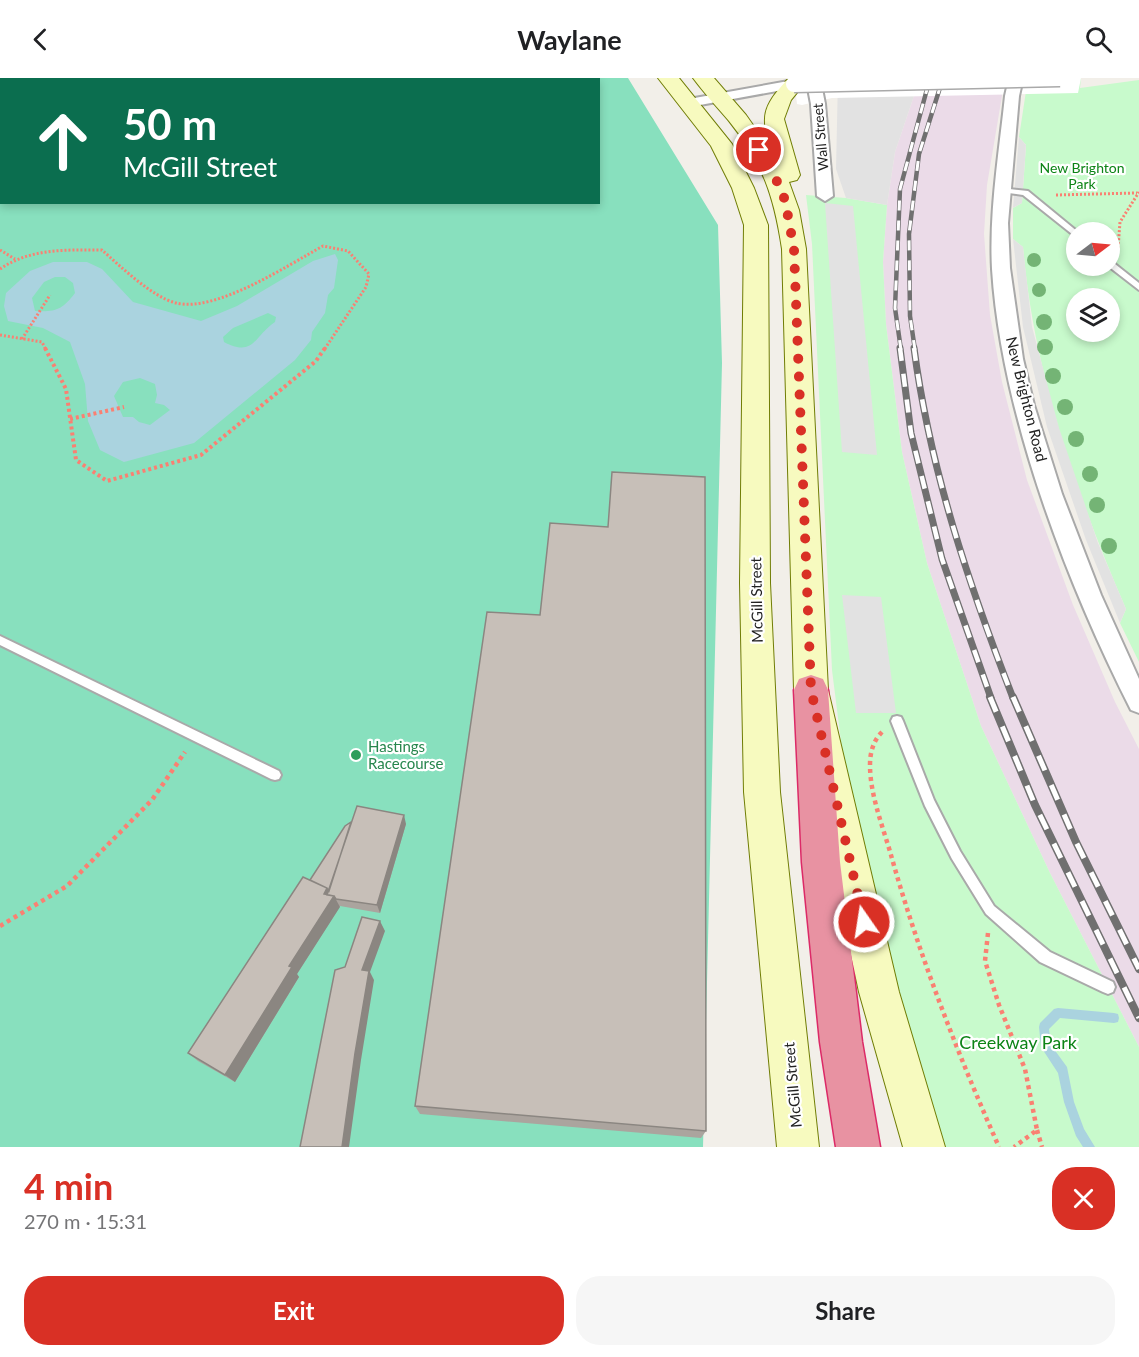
<!DOCTYPE html>
<html lang="en">
<head>
<meta charset="utf-8">
<style>
	:root { --surface:#fff; --page:#f6f6f6; --text:#202124; --muted:#757577; --accent:#d93025 }
	body { margin:0; font-family:Lato,sans-serif; background:var(--page); color:var(--text); height:100vh; display:flex; flex-direction:column; font-size:22px; white-space:nowrap }
	* { box-sizing:border-box; margin:0 }
	p { font-size:20px; color:var(--muted) }
	.icon { flex:none; width:33px; height:33px; fill:none; stroke:currentColor; stroke-width:2; stroke-linecap:round; stroke-linejoin:round }
	.map { position:relative; height:1069px; overflow:hidden }
	.panel { display:flex; flex-direction:column; background:var(--surface); flex:1 }
	.panel>* { flex:none }
	.top-card { position:absolute; left:0px; top:0px; width:600px; height:126px; box-shadow:0 3px 9px #0003; background:#0b6e4f; color:#fff; overflow:hidden }
	.needle { width:39px; rotate:74deg }
	.controls { position:absolute; left:1066px; top:144px; display:grid; gap:12px }
	.controls a { display:grid; place-items:center; width:54px; height:54px; border-radius:50%; background:var(--surface); box-shadow:0 3px 9px #0003; font-size:30px }
	.pin { position:absolute; display:grid; place-items:center; width:51px; height:51px; color:#fff; margin:-26px; border:3px solid #fff; border-radius:50%; box-shadow:0 2px 6px #0007 }
	.me { position:absolute; width:66px; margin:-33px; rotate:347deg; stroke-linejoin:round; filter:drop-shadow(0 0 4px #0008) }
	.turn { display:flex; align-items:center; gap:21px; height:126px; padding:0 24px; font-size:27px }
	.turn .icon { width:78px; height:78px; stroke-width:2.5 }
	.turn b { display:block; font-size:42px; line-height:51px }
	.round { display:grid; place-items:center; flex:none; width:63px; height:63px; border-radius:24px; background:var(--page) }
	.overview { display:flex; align-items:center; justify-content:space-between; height:102px; padding:0 24px }
	h1 { font-size:36px; font-weight:700; line-height:45px; color:var(--accent) }
	.button { display:flex; gap:12px; margin-top:auto; padding:12px 24px }
	.button a { flex:1; height:69px; border-radius:24px; background:var(--accent); color:#fff; font-size:24px; font-weight:700; line-height:69px; text-align:center }
	.button a+a { background:var(--page); color:var(--text) }
	header { display:flex; justify-content:space-between; align-items:center; height:78px; padding:0 24px; background:var(--surface); font-size:27px; font-weight:700 }
	.map>svg:first-child { display:block }
</style>
</head>
<body>
<header><svg class="icon" aria-label="back" viewBox="0 0 24 24"><path d="M15 5l-7 7 7 7"/></svg>Waylane<svg class="icon" aria-label="search" viewBox="0 0 24 24"><circle cx="10" cy="10" r="6"/><path d="M15 15l6 6"/></svg></header>
<div class="map">
<svg width="1139" height="1069" viewBox="0 0 1139 1069">
	<rect width="100%" height="100%" fill="#f2efe9"/>
	<!-- industrial -->
	<path fill="#ebdbe8" d="M920 0H1005L987 107 984 156 990 237 1002 304 1027 402 1073 527 1115 624 1139 671V969L1050 795 981 648 927 485 902 374 886 246 883 184 887 127 895 74Z"/>
	<!-- park -->
	<path fill="#c8facc" fill-rule="evenodd" d="M1028 0H1081L1080 10 1139 2V584L1120 545 1126 531C1076 415 1034 296 1023 169L1013 161V130L1022 125 1026 67 1019 59ZM1077 154H1110V188H1077ZM1077 220H1110V254H1077Z
		M806 117 846 120 887 127 883 184 886 246 902 374 927 485 981 648 1050 795 1139 969V1069H943L924 1016 851 743 832 592 812 166Z"/>
	<!-- pitch -->
	<path fill="#88e0be" fill-rule="evenodd" d="M0 0H628L718 147 722 285 703 1069H0ZM2 2H598V124H2Z"/>
	<!-- parking -->
	<path fill="#e2e2e2" d="M838 0H920L895 74 887 127 846 120 836 91Z
		M1019 59 1026 67 1022 125 1013 130Z
		M825 125 853 128 877 377 842 374Z
		M1013 161 1023 169 1032 249 1059 350 1098 465 1126 531 1120 545 1086 462 1047 349 1023 249Z
		M842 517 881 519 896 635H856Z"/>
	<!-- water -->
	<path fill="#aad3df" fill-rule="evenodd" d="M335 176 338 182 334 210 328 217 325 235 312 254 311 262 295 282 194 365 124 384 100 372 88 343 85 306 70 264 43 250 8 243 4 228 6 215 30 193 53 184H87L102 191 133 224 201 243 237 228 313 183ZM55 199H65L73 205 75 215C62 232 56 234 35 233L32 220 44 204ZM268 235 276 239 275 244C254 258 254 280 224 264L223 259 233 250ZM140 300 155 306 157 317 155 325 164 327 170 332 150 347 139 344 133 339H123L114 318 123 304Z"/>
	<!-- pier -->
	<path fill="#fff" d="M794 0H1081L1078 15 832 20 802 27 797 26Z"/>
	<g fill="none" stroke-linecap="round" stroke-linejoin="round">
		<!-- stream -->
		<path fill="#aad3df" fill-rule="evenodd" d="M1058 930 1114 935 1118 936 1119 940 1118 944 1114 945 1060 940 1049 951 1051 967 1067 989 1074 1024 1084 1051 1095 1069H1083L1076 1058 1064 1024 1058 995 1041 969 1039 949 1040 945 1054 931Z"/>
		<defs>
			<path id="lane" d="M0 35H2V40H0Z
				M1001 110 1028 113 1078 154 1077 160 1023 117 1001 114Z
				M1110 182 1139 205V212L1108 188H1110Z
				M0 558 279 693 281 697 279 701 275 702 271 701 0 567Z
				M897 638 901 639 903 643 934 722 960 773 994 828 1050 874 1113 904 1115 909 1113 914 1108 916 1103 914 1040 884 986 836 952 781 925 728 891 643 893 639Z"/>
			<path id="street" d="M806 0H820L825 26 833 118 825 123 817 118 811 26Z
				M1009 0H1023L1019 18 1008 145 1010 190 1023 281 1034 327 1062 416 1101 517 1139 601V635L1131 632C1066 504 1001 334 992 191 989 133 999 75 1005 18Z
				M794 2 801 6 799 9 689 29 682 25 689 21Z"/>
			<path id="secondary" d="M658 0H679L732 66 754 110 768 147 770 505 780 714 819 1069H777L744 714 740 505 744 147 732 110 711 68Z
				M693 0H714L746 37 772 74C760 39 762 29 787 2H801L804 6 791 22 784 41 800 97 797 102 789 104 799 132 806 171 828 612 899 914 945 1069H903L859 914 794 612 782 171C774 118 763 85 729 43 717 29 704 15 693 0Z"/>
			<path id="highway" d="M811 597 823 601 828 612 840 784 862 964 880 1069H836L820 964 802 784 794 612 799 601Z"/>
		</defs>
		<!-- lane casing -->
		<use href="#lane" stroke="#a9a9a9" stroke-width="4"/>
		<!-- street casing -->
		<use href="#street" stroke="#a9a9a9" stroke-width="4"/>
		<!-- secondary casing -->
		<use href="#secondary" stroke="#707d05" stroke-width="2"/>
		<!-- highway casing -->
		<use href="#highway" stroke="#dc2a67" stroke-width="3"/>
		<!-- path-far2 -->
		<path stroke="#fa8072" stroke-width="3" stroke-dasharray="2 2" stroke-linecap="butt" d="M1056 117 1137 115
			M1118 170 1120 144 1139 114
			M0 172 15 181
			M0 191C31 170 66 172 102 172 120 188 152 219 176 225 216 235 288 187 323 168L348 173 369 196 366 209 324 272
			M0 257 42 264 46 272
			M22 261 50 217"/>
		<!-- path-far1 -->
		<path stroke="#fa8072" stroke-width="4" stroke-dasharray="3 3" stroke-linecap="butt" d="M45 270 66 311 76 382 107 403 201 377 316 283 325 270
			M70 341 124 329"/>
		<!-- path -->
		<path stroke="#fa8072" stroke-width="4.5" stroke-dasharray="4 4" stroke-linecap="butt" d="M882 654C873 663 870 675 870 687 870 717 883 749 891 777 919 877 957 974 999 1069
			M0 848 67 808 152 722 185 674
			M988 855 985 883 999 927 1025 991 1037 1052 1014 1069
			M1037 1052 1042 1069"/>
		<!-- lane -->
		<use href="#lane" fill="#fff" fill-rule="evenodd"/>
		<!-- street -->
		<use href="#street" fill="#fff" fill-rule="evenodd"/>
		<!-- secondary -->
		<use href="#secondary" fill="#f7fabf" fill-rule="evenodd"/>
		<!-- highway -->
		<use href="#highway" fill="#e892a2" fill-rule="evenodd"/>
		<defs>
			<path id="rail-far2" d="M901 272 895 230 900 111 930 0
				M915 272 910 238 909 156 919 76 943 0"/>
			<path id="rail-far1" d="M900 270 911 355 942 481 991 620
				M914 270C930 392 969 507 1013 620"/>
			<path id="rail" d="M990 619 1035 727 1139 940
				M1013 619 1076 764 1139 891"/>
		</defs>
		<!-- rail-far2 casing -->
		<use href="#rail-far2" stroke="#707070" stroke-width="4.5"/>
		<!-- rail-far1 casing -->
		<use href="#rail-far1" stroke="#707070" stroke-width="7"/>
		<!-- rail casing -->
		<use href="#rail" stroke="#707070" stroke-width="8"/>
		<!-- rail-far2 -->
		<use href="#rail-far2" stroke="#fff" stroke-width="3" stroke-dasharray="10" stroke-linecap="butt"/>
		<!-- rail-far1 -->
		<use href="#rail-far1" stroke="#fff" stroke-width="4.5" stroke-dasharray="13" stroke-linecap="butt"/>
		<!-- rail -->
		<use href="#rail" stroke="#fff" stroke-width="5" stroke-dasharray="16" stroke-linecap="butt"/>
		<defs>
			<path id="street-bridge" d="M794 6 1060 0"/>
		</defs>
		<!-- street-bridge casing -->
		<use href="#street-bridge" stroke="#a9a9a9" stroke-width="19" stroke-linecap="butt"/>
		<!-- street-bridge -->
		<use href="#street-bridge" stroke="#fff" stroke-width="16"/>
	</g>
	<!-- trees -->
	<g fill="#74b475">
		<circle cx="1034" cy="182" r="7"/>
		<circle cx="1039" cy="212" r="7"/>
		<circle cx="1044" cy="244" r="8"/>
		<circle cx="1045" cy="269" r="8"/>
		<circle cx="1053" cy="298" r="8"/>
		<circle cx="1065" cy="329" r="8"/>
		<circle cx="1076" cy="361" r="8"/>
		<circle cx="1090" cy="396" r="8"/>
		<circle cx="1097" cy="427" r="8"/>
		<circle cx="1109" cy="468" r="8"/>
	</g>
	<!-- wall -->
	<path fill="#aba49e" d="M406 746 380 835 340 828 297 896 299 899 235 1004 198 983 188 975 310 802Z
		M415 1028 706 1053 701 1060 420 1036Z"/>
	<!-- shaded-wall -->
	<path fill="#8b8681" d="M404 737 406 746 380 835 377 827Z
		M327 810 334 818 340 829 297 896 299 899 235 1004 225 997 289 888Z
		M380 843 385 853 370 894 374 902 361 982 349 1069H342L362 892Z"/>
	<!-- building -->
	<path fill="#c7bfb8" stroke="#8b8681" stroke-width="1.5" d="M612 394 705 399 706 1053 415 1028 487 534 540 537 550 445 608 449Z
		M357 728 404 737 377 827 336 821 334 818 327 817Z
		M351 744 329 813 327 810 310 802 345 748Z
		M303 799 327 810 324 816 334 818 289 888 292 889 225 997 188 975Z
		M362 839 380 843 362 892 369 893 355 975 342 1069H300L335 892 345 889Z"/>
	<g fill="none" stroke-linecap="round" stroke-linejoin="round">
		<!-- route -->
		<path stroke="#d93025" stroke-width="10" stroke-dasharray="0 18" d="M759 72 775 99 785 122 794 171 811 612 864 844"/>
	</g>
	<!-- markers -->
	<circle fill="#2e9e5b" stroke="#fff" stroke-width="2" cx="356" cy="677" r="6"/>
	<g text-anchor="middle" dominant-baseline="central" stroke-width="4.5" stroke-linejoin="round" paint-order="stroke">
		<!-- far-street labels -->
		<g font-size="14" fill="#222" stroke="#fff">
			<text transform="translate(820 59) rotate(-95)">Wall Street</text>
		</g>
		<!-- far-park labels -->
		<g font-size="14" fill="#0c8416" stroke="#fff">
			<text x="1082" y="89">New Brighton<tspan x="1082" dy="16">Park</tspan></text>
		</g>
		<!-- street labels -->
		<g font-size="15" fill="#222" stroke="#fff">
			<text transform="translate(1027 321) rotate(76)">New Brighton Road</text>
			<text transform="translate(756 522) rotate(-91)">McGill Street</text>
			<text transform="translate(792 1007) rotate(-95)">McGill Street</text>
		</g>
		<!-- leisure labels -->
		<g font-size="15" fill="#27864d" stroke="#fff" text-anchor="start">
			<text x="368" y="668">Hastings<tspan x="368" dy="17">Racecourse</tspan></text>
		</g>
		<!-- near-park labels -->
		<g font-size="18" fill="#0c8416" stroke="#fff">
			<text x="1018" y="964">Creekway Park</text>
		</g>
	</g>
</svg>
<div class="controls">
<a><svg class="needle" viewBox="-14 -14 28 28"><path d="M0-13l5 13h-10z" fill="#e53935"/><path d="M0 13l5-13h-10z" fill="#757577"/></svg></a>
<a><svg class="icon" aria-label="layers" viewBox="0 0 24 24"><path d="M12 4l9 5-9 5-9-5zM3 14l9 5 9-5"/></svg></a>
</div>
<div class="pin" style="left:759px;top:72px;background:#d93025"><svg class="icon" aria-label="arrive" viewBox="0 0 24 24"><path d="M6 21V4h12l-3 4 3 4H6"/></svg></div>
<svg class="me" style="left:864px;top:844px" viewBox="-20 -20 40 40"><circle r="17" fill="#d93025" stroke="#fff" stroke-width="3"/><path d="M0-11L8 9 0 5-8 9z" fill="#fff"/></svg>
<div class="top-card">
<div class="turn"><svg class="icon" aria-label="ahead" viewBox="0 0 24 24"><path d="M12 20V5M6 11l6-6 6 6"/></svg><div><b>50 m</b>McGill Street</div></div>
</div>
</div>
<section class="panel">
<div class="overview"><div><h1>4 min</h1><p>270 m · 15:31</p></div><a class="round" style="background:#d93025;color:#fff"><svg class="icon" aria-label="close" viewBox="0 0 24 24"><path d="M6 6l12 12M18 6L6 18"/></svg></a></div>
<div class="button"><a>Exit</a><a>Share</a></div>
</section>
</body>
</html>
